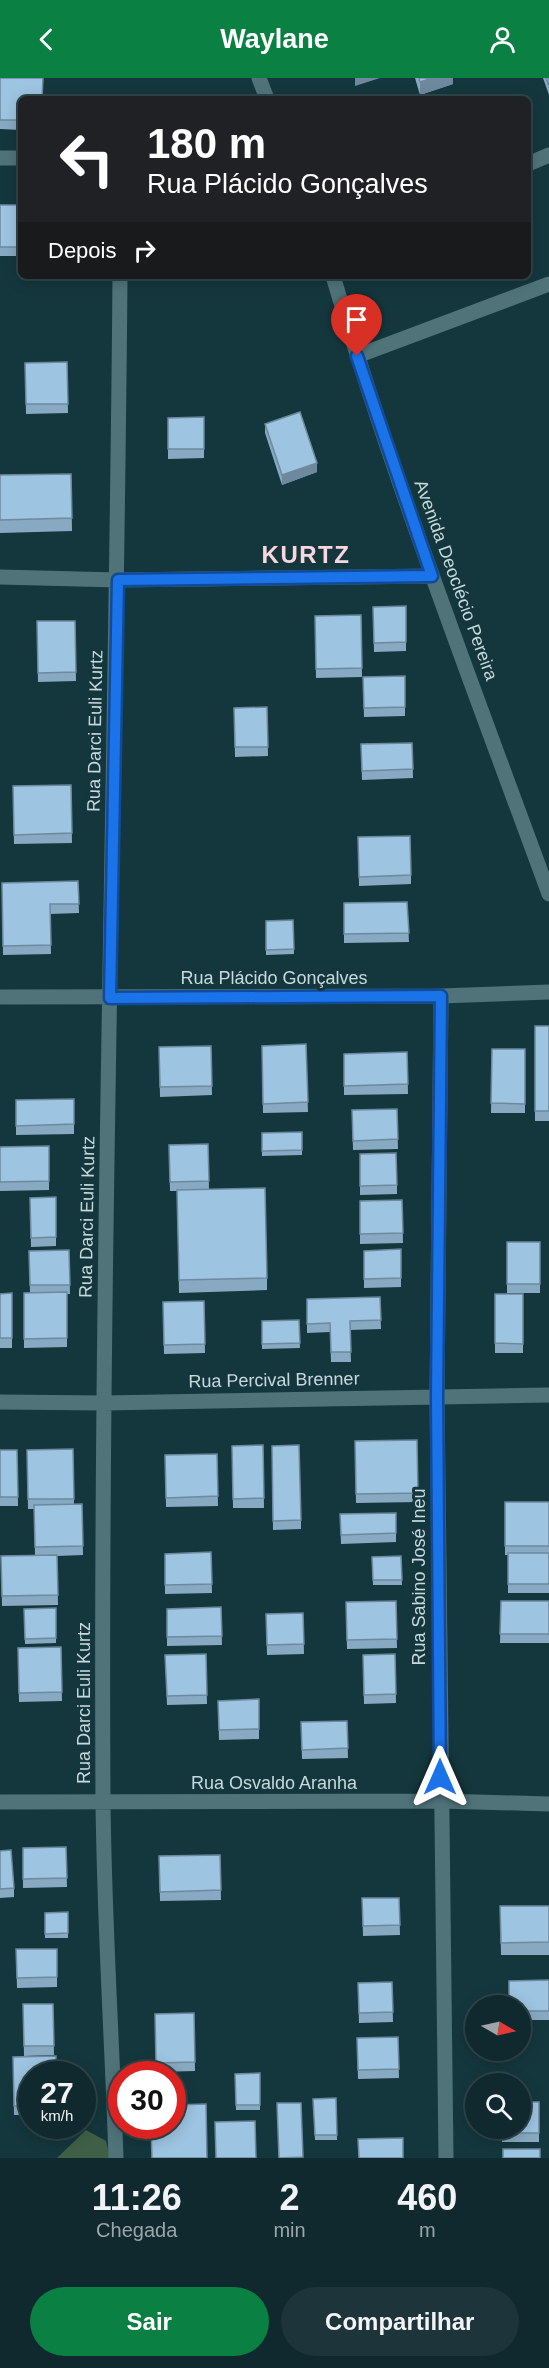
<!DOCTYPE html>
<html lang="pt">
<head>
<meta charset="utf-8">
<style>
	:root { --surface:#0f292e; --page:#1d353a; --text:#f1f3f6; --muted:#9ba6aa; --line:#2f454a; --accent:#0b8043 }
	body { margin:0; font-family:Arial,sans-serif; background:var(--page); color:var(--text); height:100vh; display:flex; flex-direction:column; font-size:22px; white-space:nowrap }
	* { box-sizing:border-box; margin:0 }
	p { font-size:20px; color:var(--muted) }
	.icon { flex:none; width:33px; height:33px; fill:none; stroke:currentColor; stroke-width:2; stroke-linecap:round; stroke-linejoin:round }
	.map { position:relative; height:2080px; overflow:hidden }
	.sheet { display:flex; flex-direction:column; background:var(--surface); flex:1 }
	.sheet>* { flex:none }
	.top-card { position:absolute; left:18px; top:18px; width:513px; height:183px; border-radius:9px; box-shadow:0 3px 15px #0003,0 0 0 2px var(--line); background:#202124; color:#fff; overflow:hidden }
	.needle { width:39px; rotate:99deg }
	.controls { position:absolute; left:465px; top:1917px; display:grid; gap:12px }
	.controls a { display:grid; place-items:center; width:66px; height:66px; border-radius:50%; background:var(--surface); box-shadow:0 3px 15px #0003,0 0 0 2px var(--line); font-size:30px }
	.speed { position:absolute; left:18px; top:1983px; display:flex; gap:12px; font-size:30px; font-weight:700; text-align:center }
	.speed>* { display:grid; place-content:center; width:78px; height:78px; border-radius:50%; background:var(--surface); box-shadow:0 3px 15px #0003,0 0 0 2px var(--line); line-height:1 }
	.speed small { font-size:15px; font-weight:400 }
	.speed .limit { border:9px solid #d22; background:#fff; color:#111 }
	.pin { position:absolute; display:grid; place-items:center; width:51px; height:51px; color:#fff; margin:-62px -26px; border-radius:50% 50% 50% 0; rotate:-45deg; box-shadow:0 0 6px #0007 }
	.pin .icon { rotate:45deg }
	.me { position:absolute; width:66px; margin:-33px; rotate:0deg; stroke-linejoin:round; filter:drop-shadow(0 0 4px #0008) }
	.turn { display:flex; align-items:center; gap:21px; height:126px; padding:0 30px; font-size:27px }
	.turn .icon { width:78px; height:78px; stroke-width:2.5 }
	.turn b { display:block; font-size:42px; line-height:51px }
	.then { display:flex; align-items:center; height:57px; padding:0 30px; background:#0003; gap:12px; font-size:22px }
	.eta { display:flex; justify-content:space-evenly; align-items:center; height:102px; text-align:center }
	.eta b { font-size:36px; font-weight:800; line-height:42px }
	.cta { display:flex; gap:12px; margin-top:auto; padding:12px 30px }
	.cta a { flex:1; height:69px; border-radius:36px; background:var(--accent); color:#fff; font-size:24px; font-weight:800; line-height:69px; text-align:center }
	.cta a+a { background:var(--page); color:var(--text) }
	header { display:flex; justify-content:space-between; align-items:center; height:78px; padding:0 30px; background:var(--accent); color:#fff; font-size:27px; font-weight:800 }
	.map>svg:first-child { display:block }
</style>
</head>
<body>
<header><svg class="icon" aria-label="back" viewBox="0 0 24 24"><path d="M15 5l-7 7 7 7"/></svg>Waylane<svg class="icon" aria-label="person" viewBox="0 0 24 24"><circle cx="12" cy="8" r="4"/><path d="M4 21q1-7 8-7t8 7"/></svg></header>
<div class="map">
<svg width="549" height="2080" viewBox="0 0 549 2080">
	<rect width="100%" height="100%" fill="#14373d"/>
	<!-- forest -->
	<path fill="#3f6046" d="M86 2052 106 2063 110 2080H57Z"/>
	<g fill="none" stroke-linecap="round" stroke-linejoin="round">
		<!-- minor -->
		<path stroke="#50737a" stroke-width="15" d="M259 0 267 21
			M0 80H21
			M528 86 549 77
			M333 198C395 407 474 611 549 816
			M357 278 549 206
			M0 499 118 502 432 498
			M441 918 437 1319 446 2080
			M0 919 441 918 549 914
			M0 1324 104 1325 549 1317
			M0 1724 441 1723 549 1726
			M116 2080C112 1960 104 1840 103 1721 100 1213 116 706 120 198"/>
	</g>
	<!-- wall -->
	<path fill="#87a9c2" d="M0 0 21 21V52L0 51Z
		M415 0H453V6L420 17Z
		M543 0H549V17Z
		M0 127H20V178H0Z
		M67 284 68 335 26 336 25 285Z
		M204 339V380L168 381V340Z
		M265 346 317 394 282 407 265 355Z
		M71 396 72 453 0 455V397Z
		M406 528V573L374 574 373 529Z
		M361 537 362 599 316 600 315 538Z
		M37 543H75L76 603 38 604Z
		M405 598V638L364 639 363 599Z
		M267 629 268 678 235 679 234 630Z
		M412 665 413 700 362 702 361 666Z
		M71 707 72 765 14 766 13 708Z
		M358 759 411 797V806L359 808Z
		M78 803 79 835 50 836 51 876 3 877 2 805Z
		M407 824 409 864 344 865V825Z
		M293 842 294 876 266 877V843Z
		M535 948H549V1043H535Z
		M306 966 308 1034 263 1035 262 968Z
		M211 968 212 1017 160 1019 159 969Z
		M492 971H525V1035H491Z
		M407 974 408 1016 344 1017V976Z
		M74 1021V1056L16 1057V1022Z
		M397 1031 398 1071 353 1072 352 1032Z
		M302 1054V1077L262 1078V1055Z
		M208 1066 209 1111 267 1200V1212L179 1215 177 1113H170L169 1067Z
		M49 1068V1112L0 1113V1069Z
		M360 1076 397 1107V1116L360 1117Z
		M56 1119V1168L31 1169 30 1120Z
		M402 1122 403 1165 360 1166V1123Z
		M507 1164H540V1215H507Z
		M401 1171V1209L364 1210V1173Z
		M69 1172 70 1216H67V1269L24 1270V1215H30L29 1173Z
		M12 1215V1270H0V1216Z
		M495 1216H523V1275H495Z
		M380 1219 381 1251 350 1252 351 1284H331L330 1254 307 1255V1221Z
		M204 1223 205 1275 164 1276 163 1224Z
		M299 1242 300 1270 262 1271V1243Z
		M417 1362 418 1424 356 1425 355 1363Z
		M263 1367 264 1430H233L232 1368Z
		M272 1368 301 1442V1451L273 1452Z
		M73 1371 74 1426H82L83 1477 57 1478 58 1527 2 1528 1 1478 35 1477 34 1431H28L27 1372Z
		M0 1372H17L18 1428H0Z
		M217 1376 218 1428 166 1429 165 1377Z
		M505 1424H549V1515H508V1477H505Z
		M396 1435V1464L341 1466 340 1436Z
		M211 1474 212 1515 165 1516V1476Z
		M401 1478 402 1507H373L372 1479Z
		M396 1523 397 1570 347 1571 346 1524Z
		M501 1523H549V1565H500Z
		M221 1529 222 1567 167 1568V1531Z
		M56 1530V1565L25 1566 24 1531Z
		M303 1535 304 1576 267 1577 266 1536Z
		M61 1569 62 1623 19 1624 18 1570Z
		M206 1576 207 1626 167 1627 165 1577Z
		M395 1576 396 1625 364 1626 363 1577Z
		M259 1621V1661L219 1662 218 1623Z
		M347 1643 348 1680 302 1681 301 1644Z
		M66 1769 67 1809 23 1810V1770Z
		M0 1773 14 1810V1819L0 1820Z
		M220 1777 221 1822 160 1823 159 1778Z
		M362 1820H399L400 1857 363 1858Z
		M500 1828H549V1877H501Z
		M68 1834V1860H45V1835Z
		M16 1871H57V1909L17 1910Z
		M549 1902V1942H520V1928Z
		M392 1904 393 1944 359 1945 358 1905Z
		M23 1926H53L54 1977 24 1978Z
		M194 1935 195 1993 156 1994 155 1936Z
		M398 1959 399 2000 358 2001 357 1960Z
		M13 1979 32 1996V2037H14Z
		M260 1995V2032H236L235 1996Z
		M336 2020 337 2062H315L313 2021Z
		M539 2024V2064H502V2050Z"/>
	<!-- shaded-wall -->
	<path fill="#6e899e" d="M355 0H380L355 8Z
		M432 0H453V6L420 17V4Z
		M317 385V394L282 407V397Z"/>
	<!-- building -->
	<path fill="#9dc4e1" stroke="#6e899e" stroke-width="1.5" d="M0 0H43L42 21H21V42H0Z
		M419 0H432L420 4Z
		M546 0H549V8Z
		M0 127H20V169H0Z
		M67 284 68 326H26L25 285Z
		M300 334 317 385 282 397 265 346Z
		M204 339V371H168V340Z
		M71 396 72 440 0 442V397Z
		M406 528V564L374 565 373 529Z
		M361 537 362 590 316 591 315 538Z
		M37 543H75L76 594 38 595Z
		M405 598V629L364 630 363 599Z
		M267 629 268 669H235L234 630Z
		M412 665 413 691 362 693 361 666Z
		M71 707 72 755 14 757 13 708Z
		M410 758 411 797 359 799 358 759Z
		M78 803 79 826H50L51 867 3 868 2 805Z
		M407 824 409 855 344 856V825Z
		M293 842 294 871 266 872V843Z
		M535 948H549V1033H535Z
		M306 966 308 1024 263 1026 262 968Z
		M211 968 212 1008 160 1009 159 969Z
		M492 971H525V1026L491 1025Z
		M407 974 408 1006 344 1008V976Z
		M74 1021V1046L16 1048V1022Z
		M397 1031 398 1061 353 1063 352 1032Z
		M302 1054V1072L262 1073V1055Z
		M208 1066 209 1103 170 1104 169 1067Z
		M49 1068V1103L0 1104V1069Z
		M396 1075 397 1107 360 1108V1076Z
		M265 1110 267 1200 179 1202 177 1112Z
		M56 1119V1159L31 1160 30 1120Z
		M402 1122 403 1155 360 1156V1123Z
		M507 1164H540V1206H507Z
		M401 1171V1200L364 1201V1173Z
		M69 1172 70 1207H30L29 1173Z
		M67 1214V1260L24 1261V1215Z
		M12 1215V1260H0V1216Z
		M495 1216H523V1266L495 1265Z
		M380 1219 381 1242 350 1243 351 1274H331L330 1245 307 1246V1221Z
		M204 1223 205 1266 164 1267 163 1224Z
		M299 1242 300 1265 262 1266V1243Z
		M417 1362 418 1415 356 1416 355 1363Z
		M263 1367 264 1420 233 1421 232 1368Z
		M299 1367 301 1442 273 1443 272 1368Z
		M73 1371 74 1421H28L27 1372Z
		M0 1372H17L18 1419H0Z
		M217 1376 218 1418 166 1420 165 1377Z
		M505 1424H549V1468H505Z
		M82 1426 83 1468 35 1469 34 1427Z
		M396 1435V1455L341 1457 340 1436Z
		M211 1474 212 1506 165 1507V1476Z
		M508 1475H549V1506H508Z
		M57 1477 58 1517 2 1518 1 1478Z
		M401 1478 402 1502H373L372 1479Z
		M396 1523 397 1561 347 1562 346 1524Z
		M501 1523H549V1556H500Z
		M221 1529 222 1558 167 1559V1531Z
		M56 1530V1560L25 1561 24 1531Z
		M303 1535 304 1566 267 1567 266 1536Z
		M61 1569 62 1614 19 1615 18 1570Z
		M206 1576 207 1617 167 1618 165 1577Z
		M395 1576 396 1616 364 1617 363 1577Z
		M259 1621V1651L219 1652 218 1623Z
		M347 1643 348 1670 302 1672 301 1644Z
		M66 1769 67 1800 23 1801V1770Z
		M11 1772 14 1810 0 1811V1773Z
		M220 1777 221 1812 160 1814 159 1778Z
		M362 1820H399L400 1847 363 1848Z
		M500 1828H549V1864L501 1865Z
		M68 1834V1855L45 1856V1835Z
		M16 1871H57V1899L17 1900Z
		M549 1902V1933H520V1928H509V1903Z
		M392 1904 393 1934 359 1935 358 1905Z
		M23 1926H53L54 1968H24Z
		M194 1935 195 1984 156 1985 155 1936Z
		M398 1959 399 1991 358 1992 357 1960Z
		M56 1978V1996H32V2028H14L13 1979Z
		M260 1995V2027H236L235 1996Z
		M336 2020 337 2057H315L313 2021Z
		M520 2024H539V2055H502V2050H520Z
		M277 2025H301L303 2079 279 2080Z
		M206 2026 207 2080H152L151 2048H172V2027Z
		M255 2043 256 2080H216L215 2044Z
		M403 2060V2080H359L358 2061Z
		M503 2071H540V2080H503Z"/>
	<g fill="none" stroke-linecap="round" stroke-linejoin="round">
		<defs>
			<path id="route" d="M357 278 432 498 118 502 110 920 441 918 437 1319 440 1699"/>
		</defs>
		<!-- route casing -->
		<use href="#route" stroke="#114b97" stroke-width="15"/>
		<!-- route -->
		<use href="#route" stroke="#1a73e8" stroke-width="10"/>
	</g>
	<g text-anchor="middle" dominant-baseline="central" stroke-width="6" stroke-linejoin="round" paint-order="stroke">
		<!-- street labels -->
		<g font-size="18" fill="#c7d9dd" stroke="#14373d">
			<text transform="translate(456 502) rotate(70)">Avenida Deoclécio Pereira</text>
			<text transform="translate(95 653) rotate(-89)">Rua Darci Euli Kurtz</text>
			<text x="274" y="900">Rua Plácido Gonçalves</text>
			<text transform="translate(87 1139) rotate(-89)">Rua Darci Euli Kurtz</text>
			<text transform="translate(274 1302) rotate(-1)">Rua Percival Brenner</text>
			<text transform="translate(419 1499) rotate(-90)">Rua Sabino José Ineu</text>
			<text transform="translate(84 1625) rotate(-90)">Rua Darci Euli Kurtz</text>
			<text x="274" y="1705">Rua Osvaldo Aranha</text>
		</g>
		<!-- district labels -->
		<g font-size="24" font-weight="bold" letter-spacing="1.5" fill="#f8d6de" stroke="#14373d">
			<text x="306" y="476">KURTZ</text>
		</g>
	</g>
</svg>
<div class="controls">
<a><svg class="needle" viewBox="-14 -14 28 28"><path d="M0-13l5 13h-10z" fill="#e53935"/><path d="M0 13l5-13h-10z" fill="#9ba6aa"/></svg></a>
<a><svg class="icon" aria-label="search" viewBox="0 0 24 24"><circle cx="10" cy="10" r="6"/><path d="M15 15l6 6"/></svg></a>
</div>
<div class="speed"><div>27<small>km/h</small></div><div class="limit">30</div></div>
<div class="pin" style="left:357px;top:278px;background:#d93025"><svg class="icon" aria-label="arrive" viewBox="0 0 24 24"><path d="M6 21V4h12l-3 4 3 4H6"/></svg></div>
<svg class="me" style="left:440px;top:1699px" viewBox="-20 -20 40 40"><path d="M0-17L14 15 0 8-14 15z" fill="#1a73e8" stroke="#fff" stroke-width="4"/></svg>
<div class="top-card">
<div class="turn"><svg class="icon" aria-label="left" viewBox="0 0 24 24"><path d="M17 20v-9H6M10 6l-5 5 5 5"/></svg><div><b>180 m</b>Rua Plácido Gonçalves</div></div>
<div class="then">Depois<svg class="icon" aria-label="right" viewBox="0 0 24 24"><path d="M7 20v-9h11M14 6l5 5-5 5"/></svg></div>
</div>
</div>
<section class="sheet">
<div class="eta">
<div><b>11:26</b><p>Chegada</p></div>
<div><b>2</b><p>min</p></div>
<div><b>460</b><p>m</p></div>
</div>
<div class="cta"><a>Sair</a><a>Compartilhar</a></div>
</section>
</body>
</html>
